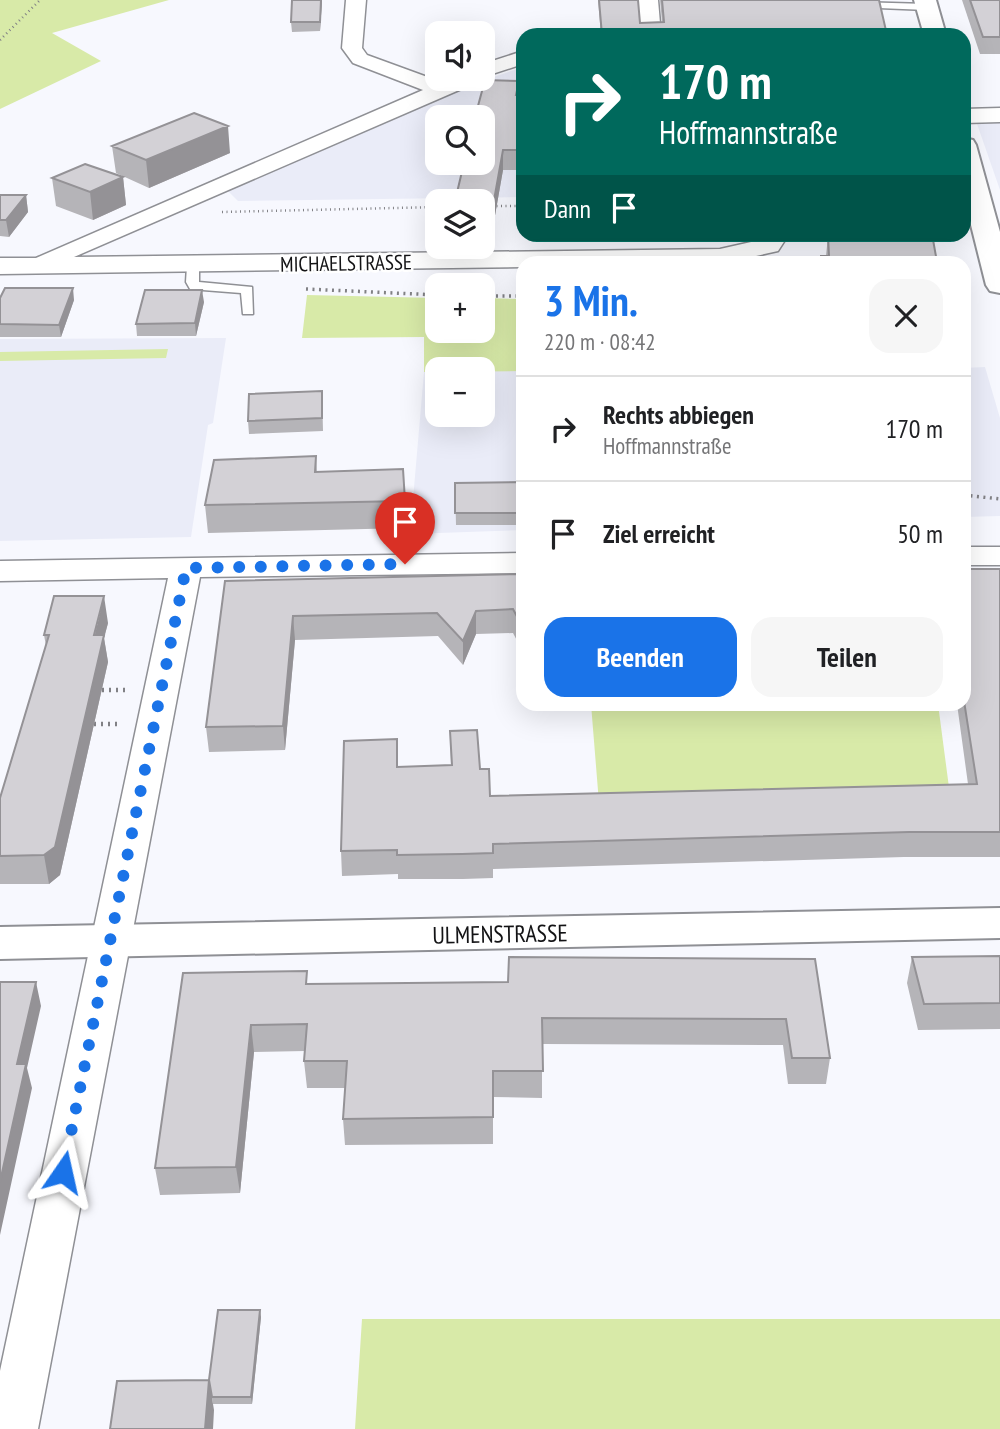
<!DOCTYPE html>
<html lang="de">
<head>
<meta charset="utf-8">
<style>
	:root { --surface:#fff; --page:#f6f6f6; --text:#202124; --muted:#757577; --line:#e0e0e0; --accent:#1a73e8 }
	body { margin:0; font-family:"PT Sans Narrow",sans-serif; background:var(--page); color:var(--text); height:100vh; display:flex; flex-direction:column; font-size:26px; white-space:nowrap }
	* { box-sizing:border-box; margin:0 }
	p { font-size:23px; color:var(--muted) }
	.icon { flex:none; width:38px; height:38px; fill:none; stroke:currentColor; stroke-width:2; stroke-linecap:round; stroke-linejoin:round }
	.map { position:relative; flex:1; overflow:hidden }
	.sheet { position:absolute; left:516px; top:256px; width:455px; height:455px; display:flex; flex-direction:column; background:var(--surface); border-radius:21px; box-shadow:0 7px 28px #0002 }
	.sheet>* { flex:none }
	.top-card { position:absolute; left:516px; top:28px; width:455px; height:214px; border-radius:21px; box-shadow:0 7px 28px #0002; background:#00695c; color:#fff; overflow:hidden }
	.fabs { position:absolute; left:425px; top:21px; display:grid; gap:14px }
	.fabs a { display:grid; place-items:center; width:70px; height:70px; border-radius:14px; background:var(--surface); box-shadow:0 7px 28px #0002; font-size:35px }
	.pin { position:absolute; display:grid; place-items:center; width:60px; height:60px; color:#fff; margin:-72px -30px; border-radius:50% 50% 50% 0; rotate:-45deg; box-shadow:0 0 7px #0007 }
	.pin .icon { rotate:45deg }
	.me { position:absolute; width:77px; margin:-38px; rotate:11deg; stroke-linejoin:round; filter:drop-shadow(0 0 5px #0008) }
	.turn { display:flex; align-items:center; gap:24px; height:147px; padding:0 28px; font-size:32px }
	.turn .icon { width:91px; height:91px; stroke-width:2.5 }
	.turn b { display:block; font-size:49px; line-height:60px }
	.then { display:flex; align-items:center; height:66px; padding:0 28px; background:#0003; gap:14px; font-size:26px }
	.round { display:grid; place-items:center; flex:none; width:74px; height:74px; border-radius:21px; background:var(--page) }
	.head { display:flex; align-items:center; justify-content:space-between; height:119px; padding:0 28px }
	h1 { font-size:42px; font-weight:600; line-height:52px; color:var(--accent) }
	.primary-button { display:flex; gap:14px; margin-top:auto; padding:14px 28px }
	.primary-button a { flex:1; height:80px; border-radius:21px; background:var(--accent); color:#fff; font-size:28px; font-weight:600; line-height:80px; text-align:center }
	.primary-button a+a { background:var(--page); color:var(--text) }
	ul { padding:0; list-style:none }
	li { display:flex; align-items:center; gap:21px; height:105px; padding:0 28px; border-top:2px solid var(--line) }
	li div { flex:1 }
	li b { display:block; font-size:26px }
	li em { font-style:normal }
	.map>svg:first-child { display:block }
</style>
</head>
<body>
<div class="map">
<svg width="1000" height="1429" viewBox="0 0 1000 1429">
	<rect width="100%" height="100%" fill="#f7f8fe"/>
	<!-- built -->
	<path fill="#eaecf8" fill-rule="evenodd" d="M523 67V197L238 201 228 191 470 85ZM438 117H483V163H438Z
		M976 121H1000V190Z
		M226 338 213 423 208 425 191 537 0 541V339Z
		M985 367 1000 418V516L964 517V368Z
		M483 371H523V530L410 534 424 372H437L438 415H483Z"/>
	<!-- green -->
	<path fill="#d8eaa8" d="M0 0H169L52 33 101 61 0 109Z
		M307 295 437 298 438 331H483V298L523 299V371L424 372V337L302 338Z
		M168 349 166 358 0 361V352Z
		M591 704H938L950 795 599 803Z
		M362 1319H1000V1429H355Z"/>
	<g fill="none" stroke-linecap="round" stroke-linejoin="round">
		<defs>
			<path id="service" d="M857 2 927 4 932 7 927 10 854 7V3Z
				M193 262 199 266V282L252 287 253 314H243L241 293 190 289 186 282 187 266Z"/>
			<path id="minor" d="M346 0H366L362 48 367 55 441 82 476 79 473 84 74 257 720 249 760 240 764 234H789L778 251 729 262H523V267L0 274V258H36L423 90 353 63 342 48Z
				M638 0H658L661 35H641Z
				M523 51V64L483 77V64Z
				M1000 108V122L964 123V109Z
				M964 547H1000V565H964Z
				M523 553V573L200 577 38 1429H0V1371L168 578 0 581V561Z"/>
			<path id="tertiary" d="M914 0H936L946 35H924Z
				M964 138 973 140 976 145 1000 232V293L990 291 986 285 964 197Z
				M1000 908V938L0 959V927Z"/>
		</defs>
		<!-- service casing -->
		<use href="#service" stroke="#8f9095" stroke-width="3"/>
		<!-- minor casing -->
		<use href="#minor" stroke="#8f9095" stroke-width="3"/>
		<!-- tertiary casing -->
		<use href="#tertiary" stroke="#8f9095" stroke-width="4"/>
		<!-- path-far2 -->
		<path stroke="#818185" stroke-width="2.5" stroke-dasharray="1 3.5" stroke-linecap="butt" d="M0 40 40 0
			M483 206H523
			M222 212 438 207"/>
		<!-- path-far1 -->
		<path stroke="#818185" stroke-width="3.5" stroke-dasharray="2 4.5" stroke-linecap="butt" d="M306 289 438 295
			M483 296H523
			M964 495 1000 499"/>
		<!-- path -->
		<path stroke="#818185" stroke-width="4.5" stroke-dasharray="2 5" stroke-linecap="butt" d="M102 690H130
			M94 724H121"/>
		<!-- service -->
		<use href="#service" fill="#fff" fill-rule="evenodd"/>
		<!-- minor -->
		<use href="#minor" fill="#fff" fill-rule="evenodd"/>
		<!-- tertiary -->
		<use href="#tertiary" fill="#fff" fill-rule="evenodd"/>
	</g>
	<!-- wall -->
	<path fill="#b5b4b8" d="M292 0H322L320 31 292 32 291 22Z
		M598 0H638L640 23 662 22 660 0H879L887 35H601Z
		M962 0H1000V54H980Z
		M519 81V170H503L491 238 483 239V201Z
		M112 146 230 153 149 188 116 173Z
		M123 177 126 205 93 220 56 206 52 178Z
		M0 195H26L28 212 9 237 0 236Z
		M880 234H932L937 262H820L821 256H826L828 236 880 238Z
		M0 298 74 300 61 337H0Z
		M204 302 196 336H137L136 324Z
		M322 391 323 431 249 434 248 421Z
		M316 456 317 472 403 469 406 528 208 533 205 505Z
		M523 482V525H456L455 483Z
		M1000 569V857H904L493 869V878L463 879H398V874L342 876 341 851 398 767 451 765 450 731 480 769 490 796 968 784 957 704H964Z
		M523 574V652L513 633 476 634 463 665 438 636 295 640 285 750 209 752 206 727 225 581Z
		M108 623 104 638 108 662 60 875 49 884H0V798L46 646 44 635Z
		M1000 956V1029L918 1030 907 983 912 957Z
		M815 959 830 1058 826 1084H788L783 1045 542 1044V1098L493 1097V1144L345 1145 343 1119 345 1088H307L304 1061 305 1051 254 1052 240 1193 160 1195 155 1168 183 973 308 984 508 982Z
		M261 1317 252 1404H213L214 1410 209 1380Z"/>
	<!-- shaded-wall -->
	<path fill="#949296" d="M321 0H322L320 31V22Z
		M228 126 230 153 149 188 146 160Z
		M523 126V145L519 170V150Z
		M503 150V170L491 238V217Z
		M123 177 126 205 93 220 90 192Z
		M26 195 28 212 9 237 6 220Z
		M73 288 74 300 61 337 59 325Z
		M202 290 204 302 196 336 195 323Z
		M104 596 108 623 104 638 108 662 60 875 49 884 44 855Z
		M476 611V634L463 665V641Z
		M293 616 295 640 285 750 283 726Z
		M36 982 41 1006 27 1068 32 1088 0 1235V1182L17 1064Z
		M251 1025 254 1052 240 1193 236 1167Z
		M260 1310 261 1317 252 1404 251 1397Z
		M209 1380 214 1410 213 1429H205Z"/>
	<!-- building -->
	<path fill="#d3d1d6" stroke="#949296" stroke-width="2" d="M292 0H321L320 22H291Z
		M599 0H638L640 23 664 22 662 0H879L887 35H705V34L639 33V35H602Z
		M970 0H1000V37H983Z
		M485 80 519 81 516 95H523L521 115 523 116V126L519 150H503L491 217 483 218V201H455L464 163H483V117H475Z
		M194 113 228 126 146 160 112 146Z
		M85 164 123 177 90 192 52 178Z
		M0 195H26L6 220H0Z
		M885 234H932L937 262H821V256H829L828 236 886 238Z
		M5 288H73L59 325 0 324V298Z
		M145 290H202L195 323 136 324Z
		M322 391V418L248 421 249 394Z
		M316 456 315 472 403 469 405 501 205 505 214 460Z
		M523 482V513H455V483Z
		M964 569H1000V832H909L493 844V853L462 854 397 855V850L341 851 344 741 397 739V767L452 765 450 731 477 730 480 769H489L490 796 977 784 964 701Z
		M523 574V628L513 609 476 611 463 641 437 613 293 616 283 726 206 727 225 581Z
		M54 596H104L94 635H104L55 847 44 855 0 856V798L49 635H44Z
		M1000 956V1003L924 1004 912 957Z
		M509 957 815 959 830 1058H792L786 1019 542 1018 543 1071H493V1117L343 1119 347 1061H304L307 1024 251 1025 236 1167 155 1168 183 973 307 971 306 984 508 982Z
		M0 982H36L17 1064H26L0 1182Z
		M218 1310H260L251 1397H212L209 1380Z
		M209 1380 205 1429H110L117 1381Z"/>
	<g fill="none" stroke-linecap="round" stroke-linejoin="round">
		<!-- route -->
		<path stroke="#1a73e8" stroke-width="12" stroke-dasharray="0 21.6" d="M63 1172 186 568 405 564"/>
	</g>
	<g text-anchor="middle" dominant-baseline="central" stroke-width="5" stroke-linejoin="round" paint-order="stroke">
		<!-- far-street labels -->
		<g font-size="21" fill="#131315" stroke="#fff">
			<text transform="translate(346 263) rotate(-1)">MICHAELSTRASSE</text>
		</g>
		<!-- street labels -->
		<g font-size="24" fill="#131315" stroke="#fff">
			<text transform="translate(500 934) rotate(-1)">ULMENSTRASSE</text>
		</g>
	</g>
</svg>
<div class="fabs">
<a><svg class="icon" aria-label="sound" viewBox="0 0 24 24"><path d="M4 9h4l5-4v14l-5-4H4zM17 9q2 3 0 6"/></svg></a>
<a><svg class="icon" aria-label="search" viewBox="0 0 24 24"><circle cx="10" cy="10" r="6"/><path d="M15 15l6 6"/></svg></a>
<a><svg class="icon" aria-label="layers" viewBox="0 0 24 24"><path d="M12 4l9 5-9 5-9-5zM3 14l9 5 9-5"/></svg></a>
<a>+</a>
<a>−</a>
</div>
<div class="pin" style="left:405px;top:564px;background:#d93025"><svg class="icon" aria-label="arrive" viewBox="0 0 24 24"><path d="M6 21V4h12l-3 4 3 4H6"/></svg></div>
<svg class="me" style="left:63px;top:1172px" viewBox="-20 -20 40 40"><path d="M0-17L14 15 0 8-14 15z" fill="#1a73e8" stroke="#fff" stroke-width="4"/></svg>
<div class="top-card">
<div class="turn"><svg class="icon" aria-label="right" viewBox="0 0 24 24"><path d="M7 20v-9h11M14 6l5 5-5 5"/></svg><div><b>170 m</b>Hoffmannstraße</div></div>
<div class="then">Dann<svg class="icon" aria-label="arrive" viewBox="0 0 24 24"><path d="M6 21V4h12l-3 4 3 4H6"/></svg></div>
</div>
<section class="sheet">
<div class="head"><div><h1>3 Min.</h1><p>220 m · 08:42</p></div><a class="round"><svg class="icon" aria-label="close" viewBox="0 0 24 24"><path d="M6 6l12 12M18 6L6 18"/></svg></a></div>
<ul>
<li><svg class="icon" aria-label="right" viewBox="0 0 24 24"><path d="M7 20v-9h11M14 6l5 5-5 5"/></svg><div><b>Rechts abbiegen</b><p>Hoffmannstraße</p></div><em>170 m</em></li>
<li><svg class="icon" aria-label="arrive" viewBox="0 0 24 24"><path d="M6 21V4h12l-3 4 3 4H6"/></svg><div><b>Ziel erreicht</b></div><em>50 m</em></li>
</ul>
<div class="primary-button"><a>Beenden</a><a>Teilen</a></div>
</section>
</div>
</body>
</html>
